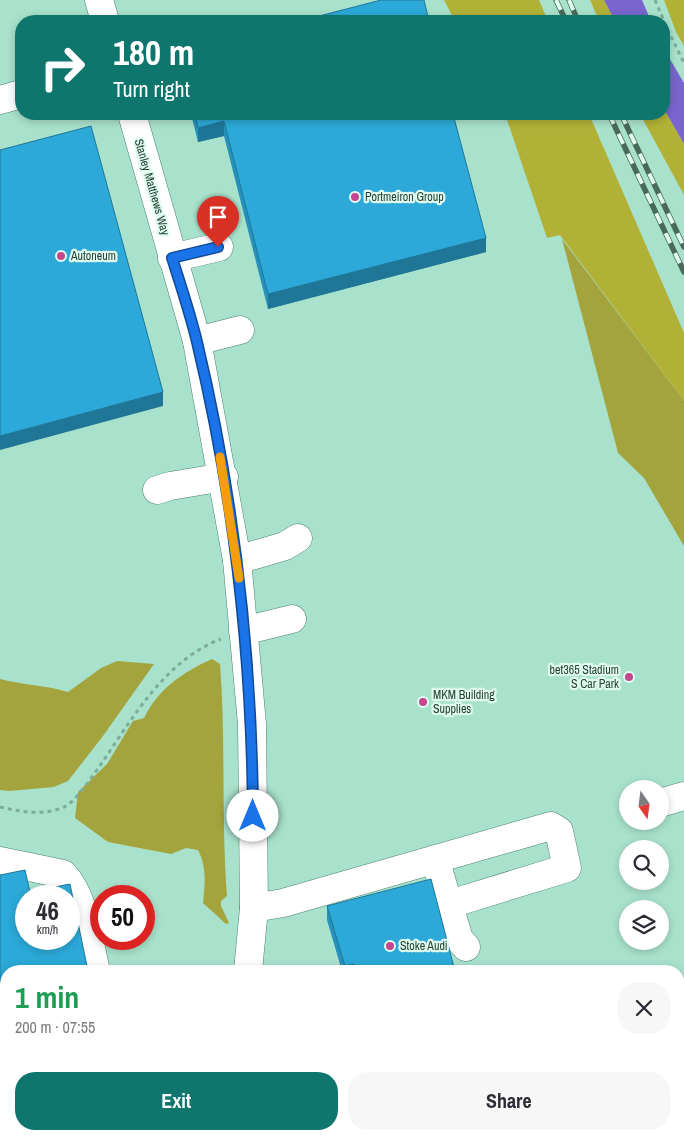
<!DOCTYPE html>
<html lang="en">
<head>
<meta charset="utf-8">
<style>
	:root { --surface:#fff; --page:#f7f7f7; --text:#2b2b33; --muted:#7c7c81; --accent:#0f766e }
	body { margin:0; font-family:"Archivo Narrow",sans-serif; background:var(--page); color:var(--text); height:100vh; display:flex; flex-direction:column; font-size:19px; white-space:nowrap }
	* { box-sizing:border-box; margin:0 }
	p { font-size:16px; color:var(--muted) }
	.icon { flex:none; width:28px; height:28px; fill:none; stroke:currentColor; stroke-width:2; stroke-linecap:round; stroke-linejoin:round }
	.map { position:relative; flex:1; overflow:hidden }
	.panel { position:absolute; left:0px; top:965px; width:685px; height:175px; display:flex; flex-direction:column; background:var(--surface); border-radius:20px 20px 0 0; box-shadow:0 2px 8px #0003 }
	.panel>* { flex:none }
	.hud { position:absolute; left:15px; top:15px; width:655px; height:105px; border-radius:20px; box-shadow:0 2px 8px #0003; background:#0f766e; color:#fff; overflow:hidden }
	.needle { width:32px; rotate:166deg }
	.tools { position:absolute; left:619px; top:780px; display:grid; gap:10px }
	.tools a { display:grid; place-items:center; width:50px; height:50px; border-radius:50%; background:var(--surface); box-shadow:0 2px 8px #0003; font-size:25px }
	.speed { position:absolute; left:15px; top:885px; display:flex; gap:10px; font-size:25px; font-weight:700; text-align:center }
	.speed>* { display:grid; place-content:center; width:65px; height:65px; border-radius:50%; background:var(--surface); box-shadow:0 2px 8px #0003; line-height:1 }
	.speed small { font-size:12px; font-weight:400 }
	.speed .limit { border:8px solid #d22; background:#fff; color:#111 }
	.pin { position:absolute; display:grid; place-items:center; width:42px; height:42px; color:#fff; margin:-51px -21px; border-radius:50% 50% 50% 0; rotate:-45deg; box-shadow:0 0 5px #0007 }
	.pin .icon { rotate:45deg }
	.me { position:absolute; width:55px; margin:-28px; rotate:0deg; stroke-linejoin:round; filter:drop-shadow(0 0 4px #0008) }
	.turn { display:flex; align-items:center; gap:18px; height:105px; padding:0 15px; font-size:22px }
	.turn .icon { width:65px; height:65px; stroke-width:2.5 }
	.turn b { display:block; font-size:35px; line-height:42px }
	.round { display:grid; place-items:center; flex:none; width:52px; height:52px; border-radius:20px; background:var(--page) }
	.head { display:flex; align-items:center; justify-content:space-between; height:85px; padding:0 15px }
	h1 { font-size:30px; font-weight:800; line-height:38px; color:#1e9e55 }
	.button { display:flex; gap:10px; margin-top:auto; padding:10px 15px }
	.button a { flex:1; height:58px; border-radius:20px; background:var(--accent); color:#fff; font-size:20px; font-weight:800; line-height:58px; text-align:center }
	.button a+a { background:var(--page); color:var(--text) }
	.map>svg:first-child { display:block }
</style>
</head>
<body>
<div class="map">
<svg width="684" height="1140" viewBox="0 0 684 1140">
	<rect width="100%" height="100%" fill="#a9e2cc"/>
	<!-- green -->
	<path fill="#b2b137" d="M444 0H539L548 21H455Z
		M590 0H604L615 21H599Z
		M664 0H684V46L676 32Z
		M664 109 684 144V195L640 114H664Z
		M505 114H589L684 333V401L560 235 547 238Z"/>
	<!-- forest -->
	<path fill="#a4a43e" d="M562 239 684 401V546L644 478 618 453Z
		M212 659 220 664C226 741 221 819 227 896L221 901V906L229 923 226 924 203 903C205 883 207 868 198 850L186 848 171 854 108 842 75 818 78 792 107 764 133 721 144 718C158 689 183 672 212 659Z
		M117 661 154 664 103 736 68 781 54 787 9 791 0 790V679C23 685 45 685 68 692L101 668Z"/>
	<!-- water -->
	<path fill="#7865cd" d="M604 0H642L651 21H615Z
		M664 49 684 83V144L664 109Z"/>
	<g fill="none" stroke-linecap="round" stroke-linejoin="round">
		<defs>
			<path id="minor" d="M0 100 21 94
				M172 258 219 247
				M197 341 240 330
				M157 490 170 486 224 477
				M237 560 285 546 298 538
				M243 631 292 619
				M660 803 684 796
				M435 859 459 939 466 947
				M0 861 63 874C86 898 88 940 96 971
				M254 908 283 903 551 826 559 831 567 868 450 904
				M0 1104 6 1112"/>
			<path id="major" d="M99 0 105 21
				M132 114 197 341 237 560 252 724 254 908 248 971
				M206 1140 209 1134
				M236 1140H252"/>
		</defs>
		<!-- minor casing -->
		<use href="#minor" stroke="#49806c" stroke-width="29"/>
		<!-- major casing -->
		<use href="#major" stroke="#49806c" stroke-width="29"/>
		<!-- path -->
		<path stroke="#7eab9a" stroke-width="3" stroke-dasharray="4 4" stroke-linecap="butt" d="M655 0 664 21
			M664 22 684 63
			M0 807C21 812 43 816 64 807 75 802 92 777 99 767 133 718 164 661 221 639
			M679 1084 684 1082
			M302 1134 312 1140
			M520 1134 521 1140
			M428 1140 454 1134"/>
		<!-- minor -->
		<use href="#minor" stroke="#fff" stroke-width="28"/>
		<!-- major -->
		<use href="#major" stroke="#fff" stroke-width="28"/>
		<defs>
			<path id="rail" d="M556 0 566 21
				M569 0 578 21
				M609 114 684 272
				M621 114 684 247"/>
		</defs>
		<!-- rail casing -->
		<use href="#rail" stroke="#49695c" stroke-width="5.5"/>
		<!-- rail -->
		<use href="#rail" stroke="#e0fcf0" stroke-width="4" stroke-dasharray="11" stroke-linecap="butt"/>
	</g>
	<!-- wall -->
	<path fill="#2691ba" d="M191 114H453L486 252 268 309 224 136 198 142Z
		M0 875 30 892 6 971V1024L0 994Z
		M327 906 455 971H342L327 920Z"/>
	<!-- shaded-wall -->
	<path fill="#1f7697" d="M224 121V136L198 142V128Z
		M486 238V252L268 309V294Z
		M163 392V406L0 450V436Z"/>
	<!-- building -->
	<path fill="#2ca9d8" stroke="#1f7697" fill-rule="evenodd" d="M381 0H424L429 21H300Z
		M195 114H453L486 238 268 294 224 121 198 128Z
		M91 126 163 392 0 436V150Z
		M25 870 30 892 70 884 88 971H6V1010L0 980V875ZM26 896H69V939H26Z
		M431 879 455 971H356L354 964 345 966 327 906Z"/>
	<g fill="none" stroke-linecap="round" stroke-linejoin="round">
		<defs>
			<path id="route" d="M218 247 172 258C181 286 190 313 197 342 234 497 252 657 253 816"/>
		</defs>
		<!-- route casing -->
		<use href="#route" stroke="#114b97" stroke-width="12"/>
		<!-- route -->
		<use href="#route" stroke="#1a73e8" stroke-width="9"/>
		<!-- slow -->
		<path stroke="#f59e0b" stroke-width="9" d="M220 457 239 578"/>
	</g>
	<!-- markers -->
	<g fill="#c7458e" stroke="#e0fcf0" stroke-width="2">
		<circle cx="355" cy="197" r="5"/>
		<circle cx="61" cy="256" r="5"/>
		<circle cx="629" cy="677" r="5"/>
		<circle cx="423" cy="702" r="5"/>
		<circle cx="390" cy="946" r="5"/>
	</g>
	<g text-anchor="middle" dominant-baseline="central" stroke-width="4.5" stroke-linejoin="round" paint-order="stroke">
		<!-- street labels -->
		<g font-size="12" fill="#294037" stroke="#e0fcf0">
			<text transform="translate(152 187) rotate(74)">Stanley Matthews Way</text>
		</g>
		<!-- poi labels -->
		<g font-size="12" fill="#294037" stroke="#e0fcf0" text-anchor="start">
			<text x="365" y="197">Portmeiron Group</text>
			<text x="71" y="256">Autoneum</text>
			<text x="619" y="670" text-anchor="end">bet365 Stadium<tspan x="619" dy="14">S Car Park</tspan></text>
			<text x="433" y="695">MKM Building<tspan x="433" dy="14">Supplies</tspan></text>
			<text x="400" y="946">Stoke Audi</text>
		</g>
	</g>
</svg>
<div class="tools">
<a><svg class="needle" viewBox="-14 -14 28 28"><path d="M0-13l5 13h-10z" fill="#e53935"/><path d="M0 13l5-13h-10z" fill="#7c7c81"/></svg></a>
<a><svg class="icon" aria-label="search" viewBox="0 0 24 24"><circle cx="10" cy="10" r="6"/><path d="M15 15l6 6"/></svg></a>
<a><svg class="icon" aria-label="layers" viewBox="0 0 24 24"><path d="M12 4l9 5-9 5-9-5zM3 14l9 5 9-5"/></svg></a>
</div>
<div class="speed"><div>46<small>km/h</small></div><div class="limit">50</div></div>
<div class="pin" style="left:218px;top:247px;background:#d93025"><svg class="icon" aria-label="arrive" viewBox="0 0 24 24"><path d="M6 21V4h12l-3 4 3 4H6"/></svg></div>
<svg class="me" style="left:253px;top:816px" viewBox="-20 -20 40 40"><circle r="19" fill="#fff"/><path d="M0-13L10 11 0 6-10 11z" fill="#1a73e8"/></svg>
<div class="hud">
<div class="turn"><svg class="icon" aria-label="right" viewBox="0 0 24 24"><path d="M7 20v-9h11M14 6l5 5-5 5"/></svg><div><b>180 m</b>Turn right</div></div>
</div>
<section class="panel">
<div class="head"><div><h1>1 min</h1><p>200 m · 07:55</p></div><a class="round"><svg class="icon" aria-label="close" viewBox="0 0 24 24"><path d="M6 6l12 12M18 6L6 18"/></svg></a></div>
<div class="button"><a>Exit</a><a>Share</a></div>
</section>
</div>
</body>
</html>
